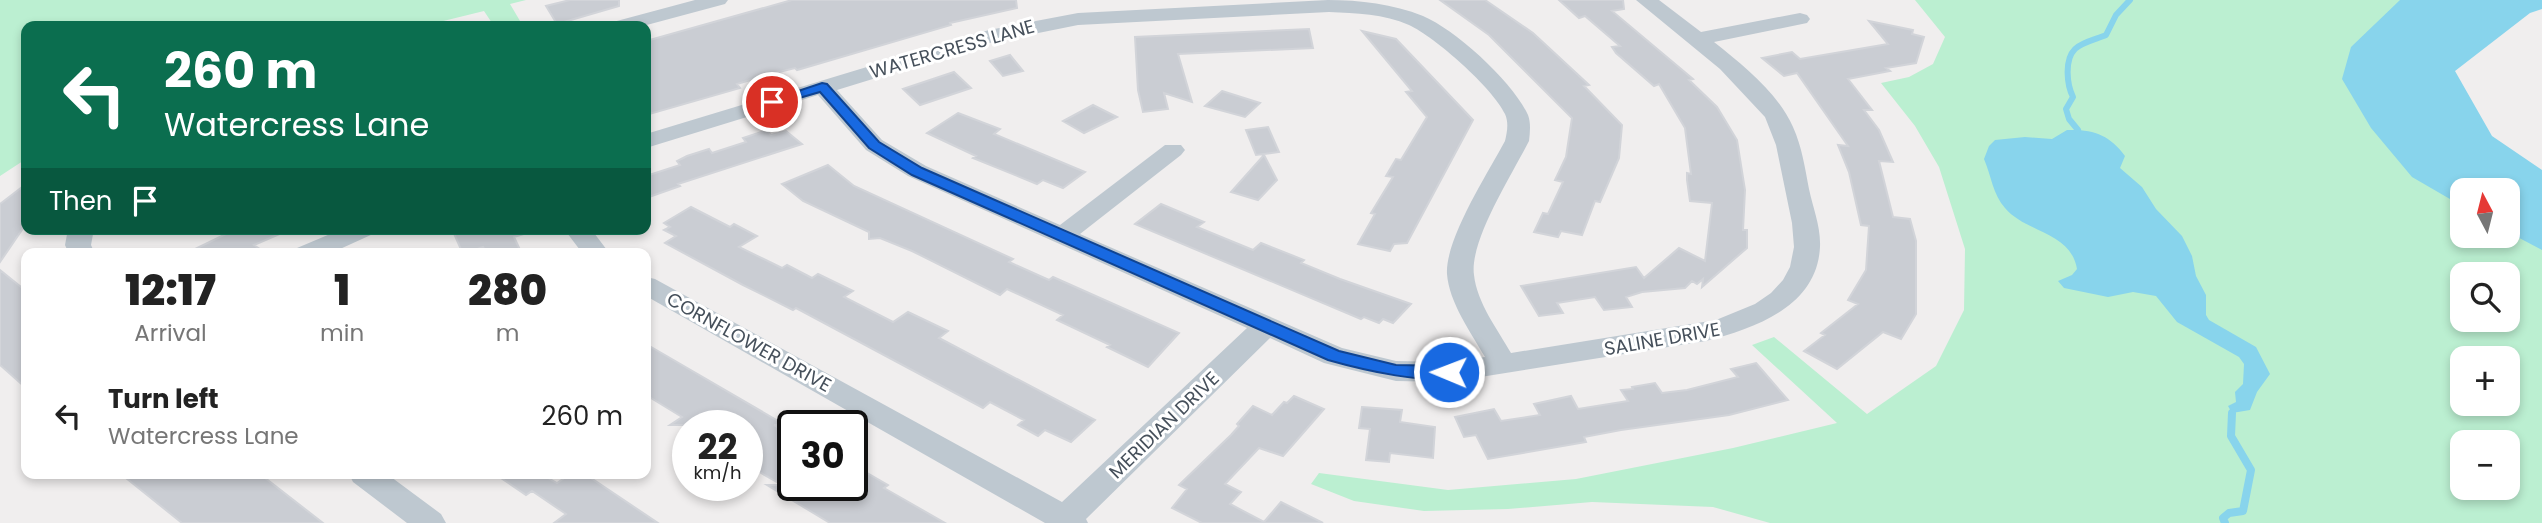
<!DOCTYPE html>
<html lang="en">
<head>
<meta charset="utf-8">
<style>
	:root { --surface:#fff; --page:#f2f2f2; --text:#222; --muted:#767676 }
	body { margin:0; font-family:Poppins,sans-serif; background:var(--page); color:var(--text); height:100vh; display:flex; flex-direction:column; font-size:26px; white-space:nowrap }
	* { box-sizing:border-box; margin:0 }
	p { font-size:23px; color:var(--muted) }
	.icon { flex:none; width:38px; height:38px; fill:none; stroke:currentColor; stroke-width:2; stroke-linecap:round; stroke-linejoin:round }
	.map { position:relative; flex:1; overflow:hidden }
	.drawer { position:absolute; left:21px; top:248px; width:630px; height:231px; display:flex; flex-direction:column; background:var(--surface); border-radius:14px; box-shadow:0 4px 10px #0003 }
	.drawer>* { flex:none }
	.top-card { position:absolute; left:21px; top:21px; width:630px; height:214px; border-radius:14px; box-shadow:0 4px 10px #0003; background:#0b6e4f; color:#fff; overflow:hidden }
	.needle { width:46px; rotate:353deg }
	.fabs { position:absolute; left:2450px; top:178px; display:grid; gap:14px }
	.fabs a { display:grid; place-items:center; width:70px; height:70px; border-radius:14px; background:var(--surface); box-shadow:0 4px 10px #0003; font-size:35px }
	.speed { position:absolute; left:672px; top:410px; display:flex; gap:14px; font-size:35px; font-weight:700; text-align:center }
	.speed>* { display:grid; place-content:center; width:91px; height:91px; border-radius:50%; background:var(--surface); box-shadow:0 4px 10px #0003; line-height:1 }
	.speed small { font-size:18px; font-weight:400 }
	.speed .limit { border:4px solid #111; border-radius:10px; background:#fff; color:#111 }
	.pin { position:absolute; display:grid; place-items:center; width:60px; height:60px; color:#fff; margin:-30px; border:4px solid #fff; border-radius:50%; box-shadow:0 2px 7px #0007 }
	.me { position:absolute; width:77px; margin:-38px; rotate:271deg; stroke-linejoin:round; filter:drop-shadow(0 0 5px #0008) }
	.turn { display:flex; align-items:center; gap:24px; height:147px; padding:0 28px; font-size:32px }
	.turn .icon { width:91px; height:91px; stroke-width:2.5 }
	.turn b { display:block; font-size:49px; line-height:60px }
	.then { display:flex; align-items:center; height:66px; padding:0 28px; background:#0003; gap:14px; font-size:26px }
	.eta { display:flex; justify-content:space-evenly; align-items:center; height:119px; text-align:center }
	.eta b { font-size:42px; font-weight:800; line-height:49px }
	ul { padding:0; list-style:none }
	li { display:flex; align-items:center; gap:21px; height:98px; padding:0 28px }
	li div { flex:1 }
	li b { display:block; font-size:26px }
	li em { font-style:normal }
	.map>svg:first-child { display:block }
</style>
</head>
<body>
<div class="map">
<svg width="2542" height="523" viewBox="0 0 2542 523">
	<rect width="100%" height="100%" fill="#f0eeee"/>
	<!-- green -->
	<path fill="#bbefd1" fill-rule="evenodd" d="M0 0H526L510 4 523 26H494L484 11 423 26H26V159L0 176Z
		M1915 0H2495L2423 59 2462 191V236H2508V193L2542 217V523H1770L1713 507 1592 502 1508 509 1424 511 1354 501 1311 484 1319 473 1448 490 1576 479 1733 448 1837 423 1752 345 1774 337 1867 414 1936 366 1964 310 1965 249 1939 167 1915 126 1881 83 1909 77 1933 64 1945 37ZM2462 275H2508V320H2462ZM2462 359H2508V404H2462ZM2462 443H2508V488H2462Z"/>
	<!-- water -->
	<path fill="#88d4ec" d="M2400 0H2542V9L2530 13 2455 71 2492 136 2542 170V250L2508 232V191H2462V206L2412 177 2371 128 2342 79 2351 47Z
		M2067 130C2093 129 2110 135 2125 156L2120 168 2142 187 2156 209 2182 236 2192 256 2196 276 2206 295V315L2209 320 2256 347 2270 374 2257 392 2250 410 2232 413 2228 406 2236 402 2235 392 2243 384 2244 364 2239 357 2177 322 2156 296 2133 292 2108 297 2064 288 2058 281 2072 275 2077 269C2071 232 2026 233 2005 208 1993 195 1991 175 1984 159L1989 146 1995 140 2025 137 2052 139Z"/>
	<g fill="none" stroke-linecap="round" stroke-linejoin="round">
		<!-- stream-far1 -->
		<path stroke="#88d4ec" stroke-width="6" d="M2078 130 2069 119 2066 109 2073 97C2067 85 2064 60 2075 49 2082 42 2097 39 2106 35L2116 15 2130 0"/>
		<!-- stream -->
		<path stroke="#88d4ec" stroke-width="8" d="M2225 523 2223 518 2229 513 2243 511 2251 470 2231 436 2232 413"/>
	</g>
	<!-- building -->
	<path fill="#cacdd3" stroke="#d2d4d9" stroke-width="2" d="M570 0H619V6L557 24 546 6Z
		M792 0H1016L1017 8 950 23 951 25 797 70 795 68 767 75 737 84 740 88 646 115V41Z
		M1440 0H1485L1533 33 1589 85 1584 86 1622 125 1619 158 1600 202 1595 201 1582 235 1561 231 1558 237 1534 232 1543 213 1548 214 1563 182 1555 180 1566 157 1572 118 1489 35Z
		M1559 0H1623L1624 9 1612 11 1693 79 1689 80 1717 107 1737 140 1745 190 1743 230H1747V248L1702 287 1703 279 1697 284 1692 281 1685 288 1642 292 1626 297 1632 307 1604 310 1595 297 1557 303 1563 313 1539 316 1521 286 1636 267 1644 278 1679 248 1705 261 1712 203 1690 201 1687 180V173L1691 174 1685 128 1659 84 1654 86 1616 53 1612 47 1620 46 1585 16 1579 18Z
		M1869 21 1913 30 1912 34 1924 37 1916 63 1886 68 1890 71 1848 79 1872 110H1864L1879 130 1893 162 1879 161 1893 217 1910 219 1916 241V314L1901 339 1883 332 1837 369 1804 351 1825 335 1821 333 1858 304 1848 300 1866 270 1869 226 1861 225 1849 172 1838 145 1848 146 1797 73 1784 76 1762 58 1792 52 1800 59 1888 44Z
		M1309 29 1313 48 1178 54 1192 102 1164 93 1168 109 1143 112 1138 90 1135 37Z
		M1362 31 1396 39 1473 120 1407 243 1394 244 1390 251 1358 244 1375 214 1371 213 1393 177 1386 176 1396 159 1401 160 1427 117 1406 92 1412 91Z
		M1010 55 1023 71 1003 76 990 61Z
		M954 72 971 88 920 105 903 89Z
		M1222 91 1260 103 1245 117 1205 106Z
		M1093 105 1117 117 1084 133 1063 121Z
		M958 113 1000 129 994 134 1085 172 1063 188 1043 180 1037 184 973 158 976 156 927 133Z
		M1268 127 1279 152 1256 155 1246 130Z
		M767 130 771 135 786 131 802 144 678 184 680 186 646 198V176L680 165 677 161 687 156 709 149 712 153 746 142 743 138Z
		M1264 155 1277 180 1258 200 1231 192Z
		M828 165 854 186 1013 259 1009 262 1049 280 1053 277 1179 333 1148 367 1107 347 1110 345 1057 320 1063 315 1007 289 1000 295 912 251 880 238 869 239V232L803 201 782 184Z
		M26 184V224L0 262V204Z
		M1161 204 1204 222 1197 227 1253 250 1261 243 1304 260 1301 263 1340 279 1411 304 1393 323 1383 319 1379 323 1364 317 1361 319 1135 224Z
		M691 207 730 227 734 224 757 236 739 247 782 268 787 265 812 278 818 274 853 291 844 297 893 322 908 312 948 331 939 338 1095 420 1071 442 1045 430 1038 436 1018 425 1024 420 990 402 983 408 796 308 793 310 743 285 665 243 676 236 664 230 670 227 664 223Z
		M236 229H291L254 245 267 254H185Z
		M452 229H527V233L514 237 522 254H487L483 247 463 254Z
		M0 270 26 291V388L0 365Z
		M646 344 785 425H774L787 432 781 438 793 444V485H852L867 473 888 485 884 488 945 523H830L767 485H782L747 465V425H670L682 417 646 395Z
		M1756 363 1788 400 1729 415 1621 430 1584 437 1586 442 1488 459 1476 435 1464 437 1455 417 1494 409 1501 421 1540 415 1534 404 1571 396 1578 409 1628 401 1621 390 1633 389 1632 387 1655 383 1662 393 1687 390 1738 377 1731 369Z
		M1294 396 1324 409 1283 456 1259 448 1225 484 1241 492 1230 504 1264 522 1281 502 1323 523H1202L1172 508 1187 489 1179 485 1231 435 1239 426 1237 424 1253 406 1272 415 1284 402 1287 403Z
		M1362 407 1402 410 1400 422 1435 427 1433 458 1390 453 1389 462 1366 460 1370 429 1359 428Z
		M121 474H260L323 523H182Z
		M495 474H556L550 479 557 483 570 474H585L658 523H554L566 514 532 491 526 495Z"/>
	<g fill="none" stroke-linecap="round" stroke-linejoin="round">
		<!-- street -->
		<path fill="#bec8d0" fill-rule="evenodd" d="M695 0H728L725 4 643 26H610L613 22Z
			M1328 0C1360 0 1393 4 1423 16 1456 30 1513 82 1528 115 1531 123 1530 132 1529 141 1513 173 1469 241 1474 275 1477 303 1498 330 1511 353L1716 320 1755 304 1771 293 1783 280 1790 267 1794 247 1792 223 1776 145 1765 117 1720 69 1636 0H1659L1701 32 1800 13 1807 15 1810 19 1807 23 1714 42C1743 65 1778 93 1793 127 1802 147 1805 168 1809 189 1813 208 1821 227 1820 247 1817 307 1755 328 1706 341L1449 382 1396 381 1324 363 1270 338 1086 519 1088 523H1045L646 296V277L655 279 1062 502 1247 328 908 176 866 150 818 95 646 148V134L989 30 1078 13ZM1329 12C1356 13 1384 14 1409 25 1435 37 1493 88 1505 114 1509 123 1507 132 1505 141 1488 173 1445 239 1447 274 1449 302 1471 333 1485 357L1449 362 1396 361 1342 348 1080 234 1181 155 1185 150 1181 145H1165L1060 225 926 166 882 140 837 90 993 42 1078 25Z
			M68 229H94L91 245 95 254H69L65 245Z
			M342 229H377L373 234 329 254H293L297 248Z
			M564 229H591L610 254H583Z
			M349 474H387L441 514 446 523H407L353 482Z"/>
	</g>
	<!-- route -->
	<path fill="#1869e1" stroke="#104492" stroke-width="2" d="M822 83 827 84 879 142 922 168 1339 351 1396 365 1449 366 1457 372C1444 391 1349 366 1328 360L912 175 869 148 820 92 772 106 765 102Z"/>
	<g text-anchor="middle" dominant-baseline="central" stroke-width="6" stroke-linejoin="round" paint-order="stroke">
		<!-- street labels -->
		<g font-size="19" fill="#46505b" stroke="#fff">
			<text transform="translate(952 49) rotate(-16)">WATERCRESS LANE</text>
			<text transform="translate(1662 339) rotate(-10)">SALINE DRIVE</text>
			<text transform="translate(749 342) rotate(29)">CORNFLOWER DRIVE</text>
			<text transform="translate(1164 425) rotate(-44)">MERIDIAN DRIVE</text>
		</g>
	</g>
</svg>
<div class="fabs">
<a><svg class="needle" viewBox="-14 -14 28 28"><path d="M0-13l5 13h-10z" fill="#e53935"/><path d="M0 13l5-13h-10z" fill="#767676"/></svg></a>
<a><svg class="icon" aria-label="search" viewBox="0 0 24 24"><circle cx="10" cy="10" r="6"/><path d="M15 15l6 6"/></svg></a>
<a>+</a>
<a>−</a>
</div>
<div class="speed"><div>22<small>km/h</small></div><div class="limit">30</div></div>
<div class="pin" style="left:772px;top:102px;background:#d93025"><svg class="icon" aria-label="arrive" viewBox="0 0 24 24"><path d="M6 21V4h12l-3 4 3 4H6"/></svg></div>
<svg class="me" style="left:1449px;top:372px" viewBox="-20 -20 40 40"><circle r="17" fill="#1869e1" stroke="#fff" stroke-width="3"/><path d="M0-11L8 9 0 5-8 9z" fill="#fff"/></svg>
<div class="top-card">
<div class="turn"><svg class="icon" aria-label="left" viewBox="0 0 24 24"><path d="M17 20v-9H6M10 6l-5 5 5 5"/></svg><div><b>260 m</b>Watercress Lane</div></div>
<div class="then">Then<svg class="icon" aria-label="arrive" viewBox="0 0 24 24"><path d="M6 21V4h12l-3 4 3 4H6"/></svg></div>
</div>
<section class="drawer">
<div class="eta">
<div><b>12:17</b><p>Arrival</p></div>
<div><b>1</b><p>min</p></div>
<div><b>280</b><p>m</p></div>
</div>
<ul>
<li><svg class="icon" aria-label="left" viewBox="0 0 24 24"><path d="M17 20v-9H6M10 6l-5 5 5 5"/></svg><div><b>Turn left</b><p>Watercress Lane</p></div><em>260 m</em></li>
</ul>
</section>
</div>
</body>
</html>
